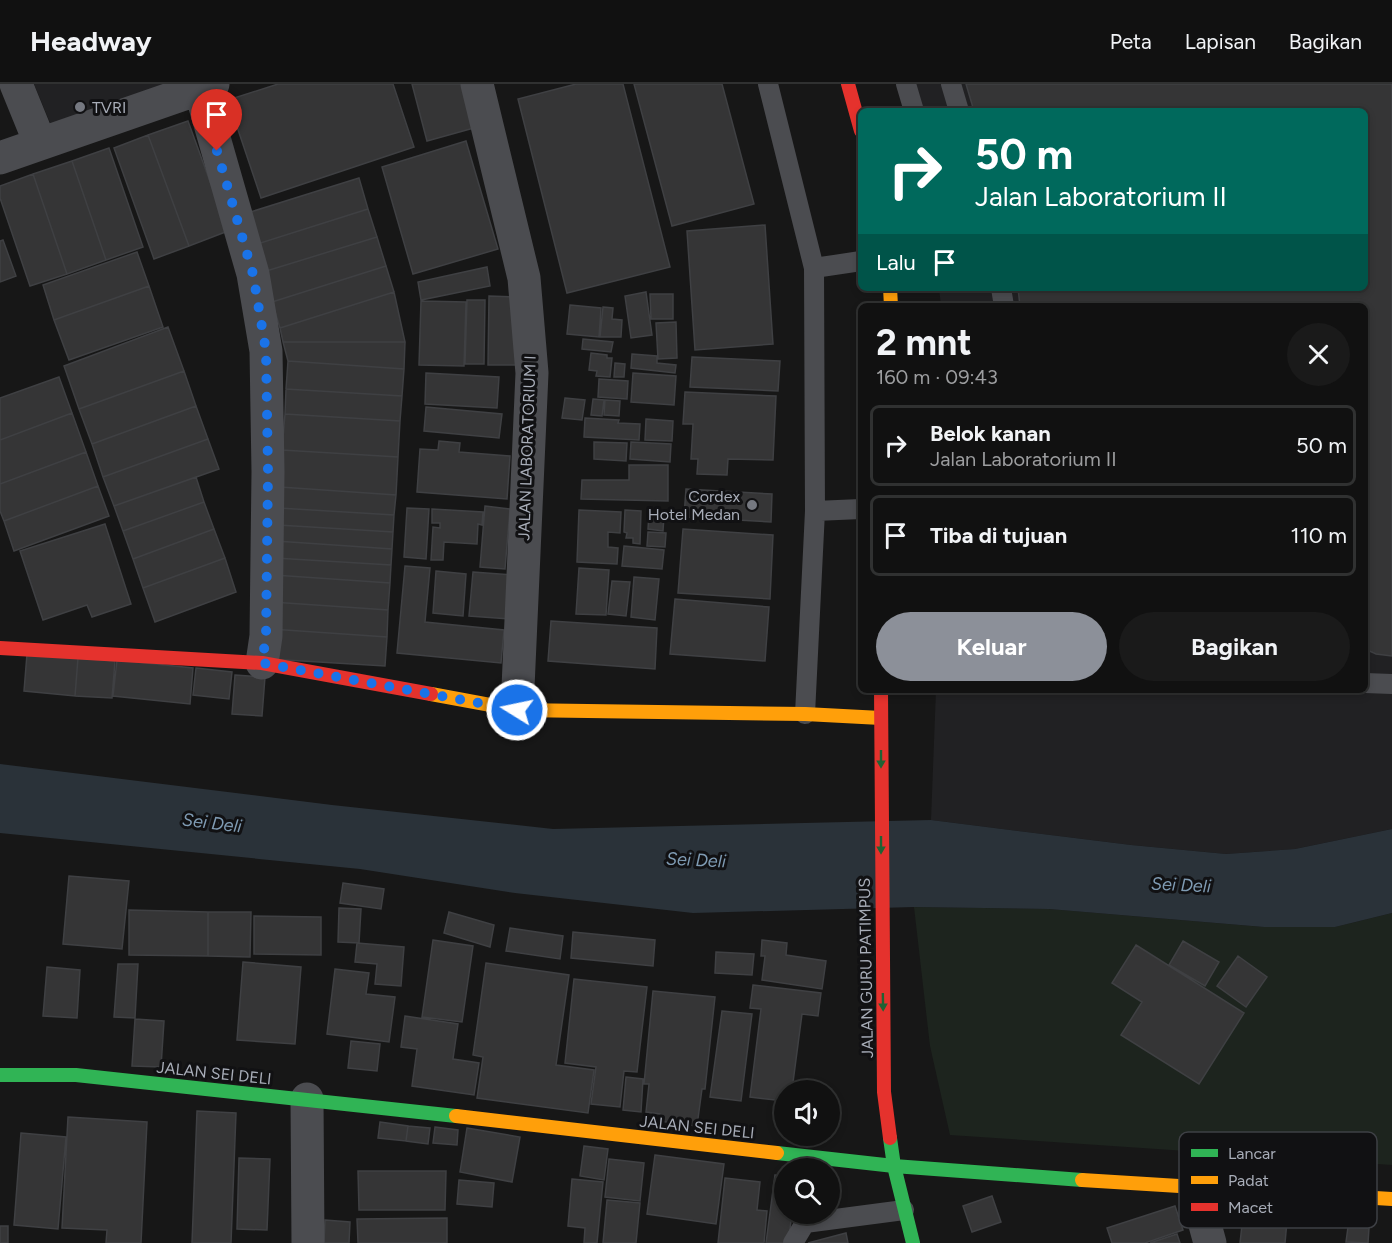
<!DOCTYPE html>
<html lang="id">
<head>
<meta charset="utf-8">
<style>
	:root { --surface:#111; --page:#1a1a1a; --text:#f1f3f6; --muted:#9c9d9f; --line:#303131; --accent:#8c9099 }
	body { margin:0; font-family:Figtree,sans-serif; background:var(--page); color:var(--text); height:100vh; display:flex; flex-direction:column; font-size:22px; white-space:nowrap }
	* { box-sizing:border-box; margin:0 }
	p { font-size:20px; color:var(--muted) }
	.icon { flex:none; width:33px; height:33px; fill:none; stroke:currentColor; stroke-width:2; stroke-linecap:round; stroke-linejoin:round }
	.map { position:relative; flex:1; overflow:hidden }
	.drawer { position:absolute; left:858px; top:219px; width:510px; height:390px; display:flex; flex-direction:column; background:var(--surface); border-radius:9px; box-shadow:0 3px 9px #0003,0 0 0 2px var(--line) }
	.drawer>* { flex:none }
	.hud { position:absolute; left:858px; top:24px; width:510px; height:183px; border-radius:9px; box-shadow:0 3px 9px #0003,0 0 0 2px var(--line); background:#00695c; color:#fff; overflow:hidden }
	.fabs { position:absolute; left:774px; top:996px; display:grid; gap:12px }
	.fabs a { display:grid; place-items:center; width:66px; height:66px; border-radius:50%; background:var(--surface); box-shadow:0 3px 9px #0003,0 0 0 2px var(--line); font-size:30px }
	.pin { position:absolute; display:grid; place-items:center; width:51px; height:51px; color:#fff; margin:-62px -26px; border-radius:50% 50% 50% 0; rotate:-45deg; box-shadow:0 0 6px #0007 }
	.pin .icon { rotate:45deg }
	.me { position:absolute; width:66px; margin:-33px; rotate:280deg; stroke-linejoin:round; filter:drop-shadow(0 0 4px #0008) }
	.turn { display:flex; align-items:center; gap:21px; height:126px; padding:0 18px; font-size:27px }
	.turn .icon { width:78px; height:78px; stroke-width:2.5 }
	.turn b { display:block; font-size:42px; line-height:51px }
	.then { display:flex; align-items:center; height:57px; padding:0 18px; background:#0003; gap:12px; font-size:22px }
	.round { display:grid; place-items:center; flex:none; width:63px; height:63px; border-radius:32px; background:var(--page) }
	.summary { display:flex; align-items:center; justify-content:space-between; height:102px; padding:0 18px }
	h1 { font-size:36px; font-weight:700; line-height:45px }
	.button { display:flex; gap:12px; margin-top:auto; padding:12px 18px }
	.button a { flex:1; height:69px; border-radius:36px; background:var(--accent); color:#fff; font-size:24px; font-weight:700; line-height:69px; text-align:center }
	.button a+a { background:var(--page); color:var(--text) }
	ul { padding:0; list-style:none }
	li { display:flex; align-items:center; gap:18px; height:81px; margin:0 12px 9px; padding:0 6px; border:3px solid var(--line); border-radius:9px }
	li div { flex:1 }
	li b { display:block; font-size:22px }
	li em { font-style:normal }
	header { display:flex; align-items:center; gap:36px; box-sizing:border-box; height:84px; padding:0 30px; background:var(--surface); border-bottom:2px solid var(--line) }
	header strong { font-size:28px }
	nav { display:flex; gap:33px; margin-inline-start:auto; font-size:21px }
	.map>svg:first-child { display:block }
</style>
</head>
<body>
<header>
<strong>Headway</strong>
<nav><a>Peta</a><a>Lapisan</a><a>Bagikan</a></nav>
</header>
<div class="map">
<svg width="1392" height="1159" viewBox="0 0 1392 1159">
	<rect width="100%" height="100%" fill="#171717"/>
	<!-- built -->
	<path fill="#212123" d="M34 0H180L53 46Z
		M897 0H1392V745L1295 765 1226 770 1131 761 931 736 936 606H1365V222H941L939 204H1365V27H905Z"/>
	<!-- green -->
	<path fill="#1d241e" d="M914 823 1049 825 1264 843H1335L1392 829V1081L950 1051 930 962Z"/>
	<!-- water -->
	<path fill="#2a3239" d="M0 680 332 721 553 745 931 736 1131 761 1226 770 1295 765 1392 745V829L1335 843H1264L1049 825 914 823 693 829 515 809 360 785 0 749Z"/>
	<!-- building -->
	<path fill="#353536" stroke="#3f4043" stroke-width="1.5" d="M278 0H393L414 63 261 114 228 16Z
		M412 0H462L474 44 427 57Z
		M576 0H623L670 183 567 209 518 15Z
		M634 0H722L754 120 672 142Z
		M966 0H1392V572L1376 570 1365 565V222H1020L1018 204H1365V27H974Z
		M188 37 228 147 189 162 148 51Z
		M148 51 189 162 154 175 114 64Z
		M466 57 498 165 413 190 382 83Z
		M109 64 143 163 106 176 72 77Z
		M72 77 106 176 67 190 33 90Z
		M33 90 67 190 30 202 0 114V102Z
		M359 94 368 125 254 161 244 130Z
		M368 125 377 153 263 188 254 161Z
		M765 141 773 260 695 266 687 147Z
		M377 153 386 182 272 218 263 188Z
		M3 156 16 192 0 198V157Z
		M137 168 149 202 54 236 43 201Z
		M386 182 394 208 280 244 272 218Z
		M487 183 490 202 421 216 418 198Z
		M149 202 163 243 69 276 54 236Z
		M394 208 405 258H283L280 244Z
		M646 208 652 251 631 254 625 212Z
		M650 210H673V235H651Z
		M489 212 517 213 516 281H488Z
		M467 216H485L484 280H465Z
		M421 217 466 218 464 282 419 281Z
		M570 221 601 224 599 253 567 250Z
		M603 223 613 224 612 235 622 236 621 253H600Z
		M676 238 677 274 658 275 656 239Z
		M168 243 184 287 79 325 64 282Z
		M583 255 613 258 611 268 582 265Z
		M283 258H405L404 285 288 277Z
		M591 269 607 271V274H612L610 293 596 292 597 287 589 286Z
		M632 270 657 272V279L676 281 675 289 631 284Z
		M692 273 780 277 778 307 690 303Z
		M288 277 404 285 402 312 286 305Z
		M615 279 625 280 624 293H614Z
		M184 287 196 322 92 360 79 325Z
		M426 289 499 293 497 324 425 320Z
		M633 289 676 292 674 321 631 318Z
		M59 293 72 329 0 356V314Z
		M599 295 628 297 627 315 598 313Z
		M286 305 402 312 400 337 285 330Z
		M685 308 776 312 773 376 728 375 727 391 697 390 698 375H691L693 340H683Z
		M565 314 585 316 582 336 562 334Z
		M593 315 604 316 602 332 591 331Z
		M605 316 620 317 619 332 604 331Z
		M196 322 208 355 103 393 92 360Z
		M426 323 502 330 499 354 424 347Z
		M72 329 86 368 0 400V356Z
		M285 330 400 337 398 373 282 366Z
		M585 334 619 336 618 339 640 340 639 356 584 353Z
		M646 335 673 337 672 357 645 356Z
		M208 355 219 385 114 422 103 393Z
		M439 357 460 359 459 368 510 372 507 415 417 408 420 365 438 366Z
		M594 358 627 359 626 377 594 375Z
		M631 358 671 360 670 378 630 375Z
		M282 366 398 373 396 411 280 403Z
		M86 368 98 402 4 437 0 427V400Z
		M629 381H668V417L581 415 582 396H629Z
		M196 393 204 418 123 447 114 422Z
		M98 402 109 432 14 467 4 437Z
		M280 403 396 411 394 431 279 424Z
		M686 405 772 410 771 438 684 433Z
		M204 418 214 445 133 475 123 447Z
		M485 422 510 425 505 485 480 483Z
		M279 424 394 431 393 448 278 441Z
		M407 424 429 425 426 475 404 473Z
		M432 425 483 428 482 441 478 440 477 460 444 458 443 476H431L433 443 440 444V439H432Z
		M579 426 621 428 620 449 608 448V463L618 464 617 480 577 478Z
		M625 426 641 427 640 460 633 459V454H626L627 449 624 448Z
		M649 430 664 432 663 447 648 445Z
		M105 440 131 520 92 533 87 521 43 536 20 467Z
		M278 441 393 448 392 465 276 457Z
		M214 445 225 474 143 504 133 475Z
		M683 445 773 451 770 515 678 509Z
		M648 448 666 449 665 463 647 462Z
		M276 457 392 465 391 481 275 474Z
		M624 462 664 466 662 485 622 482Z
		M225 474 236 508 155 538 143 504Z
		M275 474 391 481 390 499 274 491Z
		M405 482 430 484 425 538 504 546 501 579 397 569Z
		M579 484 609 486 606 531 576 530Z
		M436 487 466 490 463 532 433 529Z
		M473 488 513 491 510 535 469 532Z
		M274 491 390 499 388 526 272 518Z
		M634 493 659 495 655 536 631 533Z
		M612 497 630 498 626 532 608 530Z
		M675 515 769 523 765 577 670 570Z
		M272 518 388 526 387 553 271 545Z
		M551 537 657 544 655 585 548 577Z
		M271 545 387 553 385 582 269 575Z
		M27 570 78 574 75 612 24 607Z
		M78 574 115 577 112 614 75 612Z
		M117 576 193 584 190 620 113 612Z
		M196 584 232 588 229 615 193 611Z
		M235 591 265 593 262 632 232 630Z
		M69 792 129 797 122 865 63 860Z
		M343 799 384 805 381 825 340 819Z
		M339 824 361 825 359 859 338 858Z
		M129 826 208 828V872L129 871Z
		M208 828H251L250 873 208 872Z
		M449 828 494 841 490 863 444 849Z
		M254 832 321 833V871L254 870Z
		M510 844 563 852 560 875 506 867Z
		M573 848 655 856 653 882 571 874Z
		M433 856 473 862 462 938 422 933Z
		M762 856 787 859 786 871 826 877 822 905 762 896 765 872H761Z
		M1183 857 1219 878 1205 902 1169 881Z
		M357 859 404 863 401 902 375 900 377 880 355 878Z
		M1136 861 1244 929 1199 1000 1121 951 1142 918 1112 899Z
		M716 868 754 870 752 891 715 889Z
		M1238 872 1267 893 1246 923 1217 902Z
		M243 878 301 883 295 960 237 956Z
		M486 879 569 891 556 981 594 986 588 1029 477 1014 483 973 473 971Z
		M118 880H138L135 934 114 933Z
		M47 883 80 886 77 934 43 932Z
		M335 885 369 889 366 910 395 913 389 958 327 950Z
		M574 895 647 903 637 988 624 987 620 1023 591 1020 596 983 565 979Z
		M753 901 821 909 818 932 802 930 792 1006H784V1017L750 1013 761 925 750 924Z
		M653 907 715 913 705 1005H702L697 1042 659 1037 660 1030 646 1028 649 1000H644Z
		M722 927 752 930 741 1017 710 1013Z
		M405 932 458 940 453 975 479 979 474 1011 412 1002 417 965 401 963Z
		M135 935 164 937 161 983 132 982Z
		M351 957 380 960 377 987 348 984Z
		M626 993 643 995 641 1028 623 1026Z
		M197 1027 236 1029 231 1159H192Z
		M68 1033 147 1038 141 1159H106L107 1146 62 1144Z
		M380 1038 408 1042 406 1057 378 1054Z
		M408 1042 430 1044 428 1060 406 1057Z
		M435 1043 458 1046 457 1061 433 1059Z
		M467 1044 520 1053 512 1098 460 1088Z
		M21 1049 66 1053 58 1145 14 1141Z
		M584 1062 608 1065 604 1096 580 1092Z
		M655 1071 724 1080 716 1140 647 1130Z
		M239 1074 270 1075 267 1146 237 1145Z
		M609 1075 644 1079 640 1117 605 1113Z
		M358 1087H446L445 1126H359Z
		M775 1091 784 1092V1130H792L788 1159H766Z
		M725 1094 760 1098 757 1126 767 1127 764 1159H718Z
		M572 1095 603 1098 597 1159H584L585 1144 568 1142Z
		M459 1096 494 1099 492 1123 457 1120Z
		M992 1112 1001 1138 972 1148 963 1122Z
		M607 1116 640 1119 636 1159H603Z
		M1175 1122 1183 1146 1145 1159H1112L1107 1144Z
		M1243 1132 1287 1137 1285 1159H1240Z
		M447 1134V1159H358L357 1135Z
		M325 1136 350 1138 349 1159H324Z
		M0 1142H8V1159H0Z
		M1348 1143 1369 1144 1368 1159 1346 1158Z
		M846 1149 848 1159H808Z
		M1177 1150 1180 1159H1150Z"/>
	<g fill="none" stroke-linecap="round" stroke-linejoin="round">
		<!-- lane -->
		<path stroke="#4b4c50" stroke-width="20" d="M768 0 814 184 815 427 805 630
			M906 0 914 27
			M951 0 959 27
			M814 184 861 177
			M1001 204 1004 222
			M815 427 861 425
			M1365 599 1392 600
			M793 1159 805 1139 904 1126"/>
		<!-- street -->
		<path stroke="#4b4c50" stroke-width="33" d="M16 0 40 59
			M477 0 524 194 532 289 517 626
			M200 5 253 190 266 267 268 388 266 552 262 579
			M0 74 213 0
			M307 1015 308 1159
			M1195 1104 1210 1159"/>
		<!-- fast -->
		<path stroke="#30b455" stroke-width="14" d="M0 991H76L456 1032
			M890 1054 894 1082 913 1159
			M777 1069 894 1082 1082 1096"/>
		<!-- slow -->
		<path stroke="#ff9f0a" stroke-width="14" d="M890 204 891 222
			M431 610 517 626 805 630 881 634
			M456 1032 777 1069
			M1082 1096 1392 1115"/>
		<!-- jam -->
		<path stroke="#e5322d" stroke-width="14" d="M848 0 861 47
			M0 564 262 579 431 610
			M881 606 884 1008 890 1054"/>
	</g>
	<!-- one-way arrows -->
	<defs><path id="oneway-solid" d="M-6-.8H1V-3.2L6.5 0L1 3.2V.8H-6Z" transform="scale(1.5)"/></defs>
	<g fill="#206234">
		<use href="#oneway-solid" transform="translate(881 675) rotate(90)"/>
		<use href="#oneway-solid" transform="translate(881 761) rotate(90)"/>
		<use href="#oneway-solid" transform="translate(883 918) rotate(89)"/>
	</g>
	<g fill="none" stroke-linecap="round" stroke-linejoin="round">
		<!-- route -->
		<path stroke="#1a73e8" stroke-width="10" stroke-dasharray="0 18" d="M217 67 253 190 266 267 268 388 266 552 262 579 517 626"/>
	</g>
	<!-- markers -->
	<g fill="#757880" stroke="#111113" stroke-width="2">
		<circle cx="80" cy="23" r="6"/>
		<circle cx="752" cy="421" r="6"/>
	</g>
	<g text-anchor="middle" dominant-baseline="central" stroke-width="6" stroke-linejoin="round" paint-order="stroke">
		<!-- poi labels -->
		<g font-size="16" fill="#a8adb8" stroke="#111113" text-anchor="start">
			<text x="92" y="23">TVRI</text>
			<text x="740" y="412" text-anchor="end">Cordex<tspan x="740" dy="18">Hotel Medan</tspan></text>
		</g>
		<!-- street labels -->
		<g font-size="16" fill="#a8adb8" stroke="#111113">
			<text transform="translate(527 364) rotate(-88)">JALAN LABORATORIUM I</text>
			<text transform="translate(866 884) rotate(-91)">JALAN GURU PATIMPUS</text>
			<text transform="translate(214 989) rotate(6)">JALAN SEI DELI</text>
			<text transform="translate(697 1043) rotate(6)">JALAN SEI DELI</text>
		</g>
		<!-- water labels -->
		<g font-size="18" font-style="italic" fill="#7f9bb3" stroke="#111113">
			<text transform="translate(212 739) rotate(7)">Sei Deli</text>
			<text transform="translate(696 776) rotate(3)">Sei Deli</text>
			<text transform="translate(1181 801) rotate(3)">Sei Deli</text>
		</g>
	</g>
	<!-- legend -->
	<rect x="1179" y="1048" width="198" height="96" rx="9" fill="#111113" stroke="#3e4045" stroke-width="1.5"/>
	<rect x="1191" y="1065" width="27" height="8" fill="#30b455"/>
	<rect x="1191" y="1092" width="27" height="8" fill="#ff9f0a"/>
	<rect x="1191" y="1119" width="27" height="8" fill="#e5322d"/>
	<g font-size="16" fill="#a8adb8">
		<text x="1228" y="1075">Lancar</text>
		<text x="1228" y="1102">Padat</text>
		<text x="1228" y="1129">Macet</text>
	</g>
</svg>
<div class="fabs">
<a><svg class="icon" aria-label="sound" viewBox="0 0 24 24"><path d="M4 9h4l5-4v14l-5-4H4zM17 9q2 3 0 6"/></svg></a>
<a><svg class="icon" aria-label="search" viewBox="0 0 24 24"><circle cx="10" cy="10" r="6"/><path d="M15 15l6 6"/></svg></a>
</div>
<div class="pin" style="left:217px;top:67px;background:#d93025"><svg class="icon" aria-label="arrive" viewBox="0 0 24 24"><path d="M6 21V4h12l-3 4 3 4H6"/></svg></div>
<svg class="me" style="left:517px;top:626px" viewBox="-20 -20 40 40"><circle r="17" fill="#1a73e8" stroke="#fff" stroke-width="3"/><path d="M0-11L8 9 0 5-8 9z" fill="#fff"/></svg>
<div class="hud">
<div class="turn"><svg class="icon" aria-label="right" viewBox="0 0 24 24"><path d="M7 20v-9h11M14 6l5 5-5 5"/></svg><div><b>50 m</b>Jalan Laboratorium II</div></div>
<div class="then">Lalu<svg class="icon" aria-label="arrive" viewBox="0 0 24 24"><path d="M6 21V4h12l-3 4 3 4H6"/></svg></div>
</div>
<section class="drawer">
<div class="summary"><div><h1>2 mnt</h1><p>160 m · 09:43</p></div><a class="round"><svg class="icon" aria-label="close" viewBox="0 0 24 24"><path d="M6 6l12 12M18 6L6 18"/></svg></a></div>
<ul>
<li><svg class="icon" aria-label="right" viewBox="0 0 24 24"><path d="M7 20v-9h11M14 6l5 5-5 5"/></svg><div><b>Belok kanan</b><p>Jalan Laboratorium II</p></div><em>50 m</em></li>
<li><svg class="icon" aria-label="arrive" viewBox="0 0 24 24"><path d="M6 21V4h12l-3 4 3 4H6"/></svg><div><b>Tiba di tujuan</b></div><em>110 m</em></li>
</ul>
<div class="button"><a>Keluar</a><a>Bagikan</a></div>
</section>
</div>
</body>
</html>
